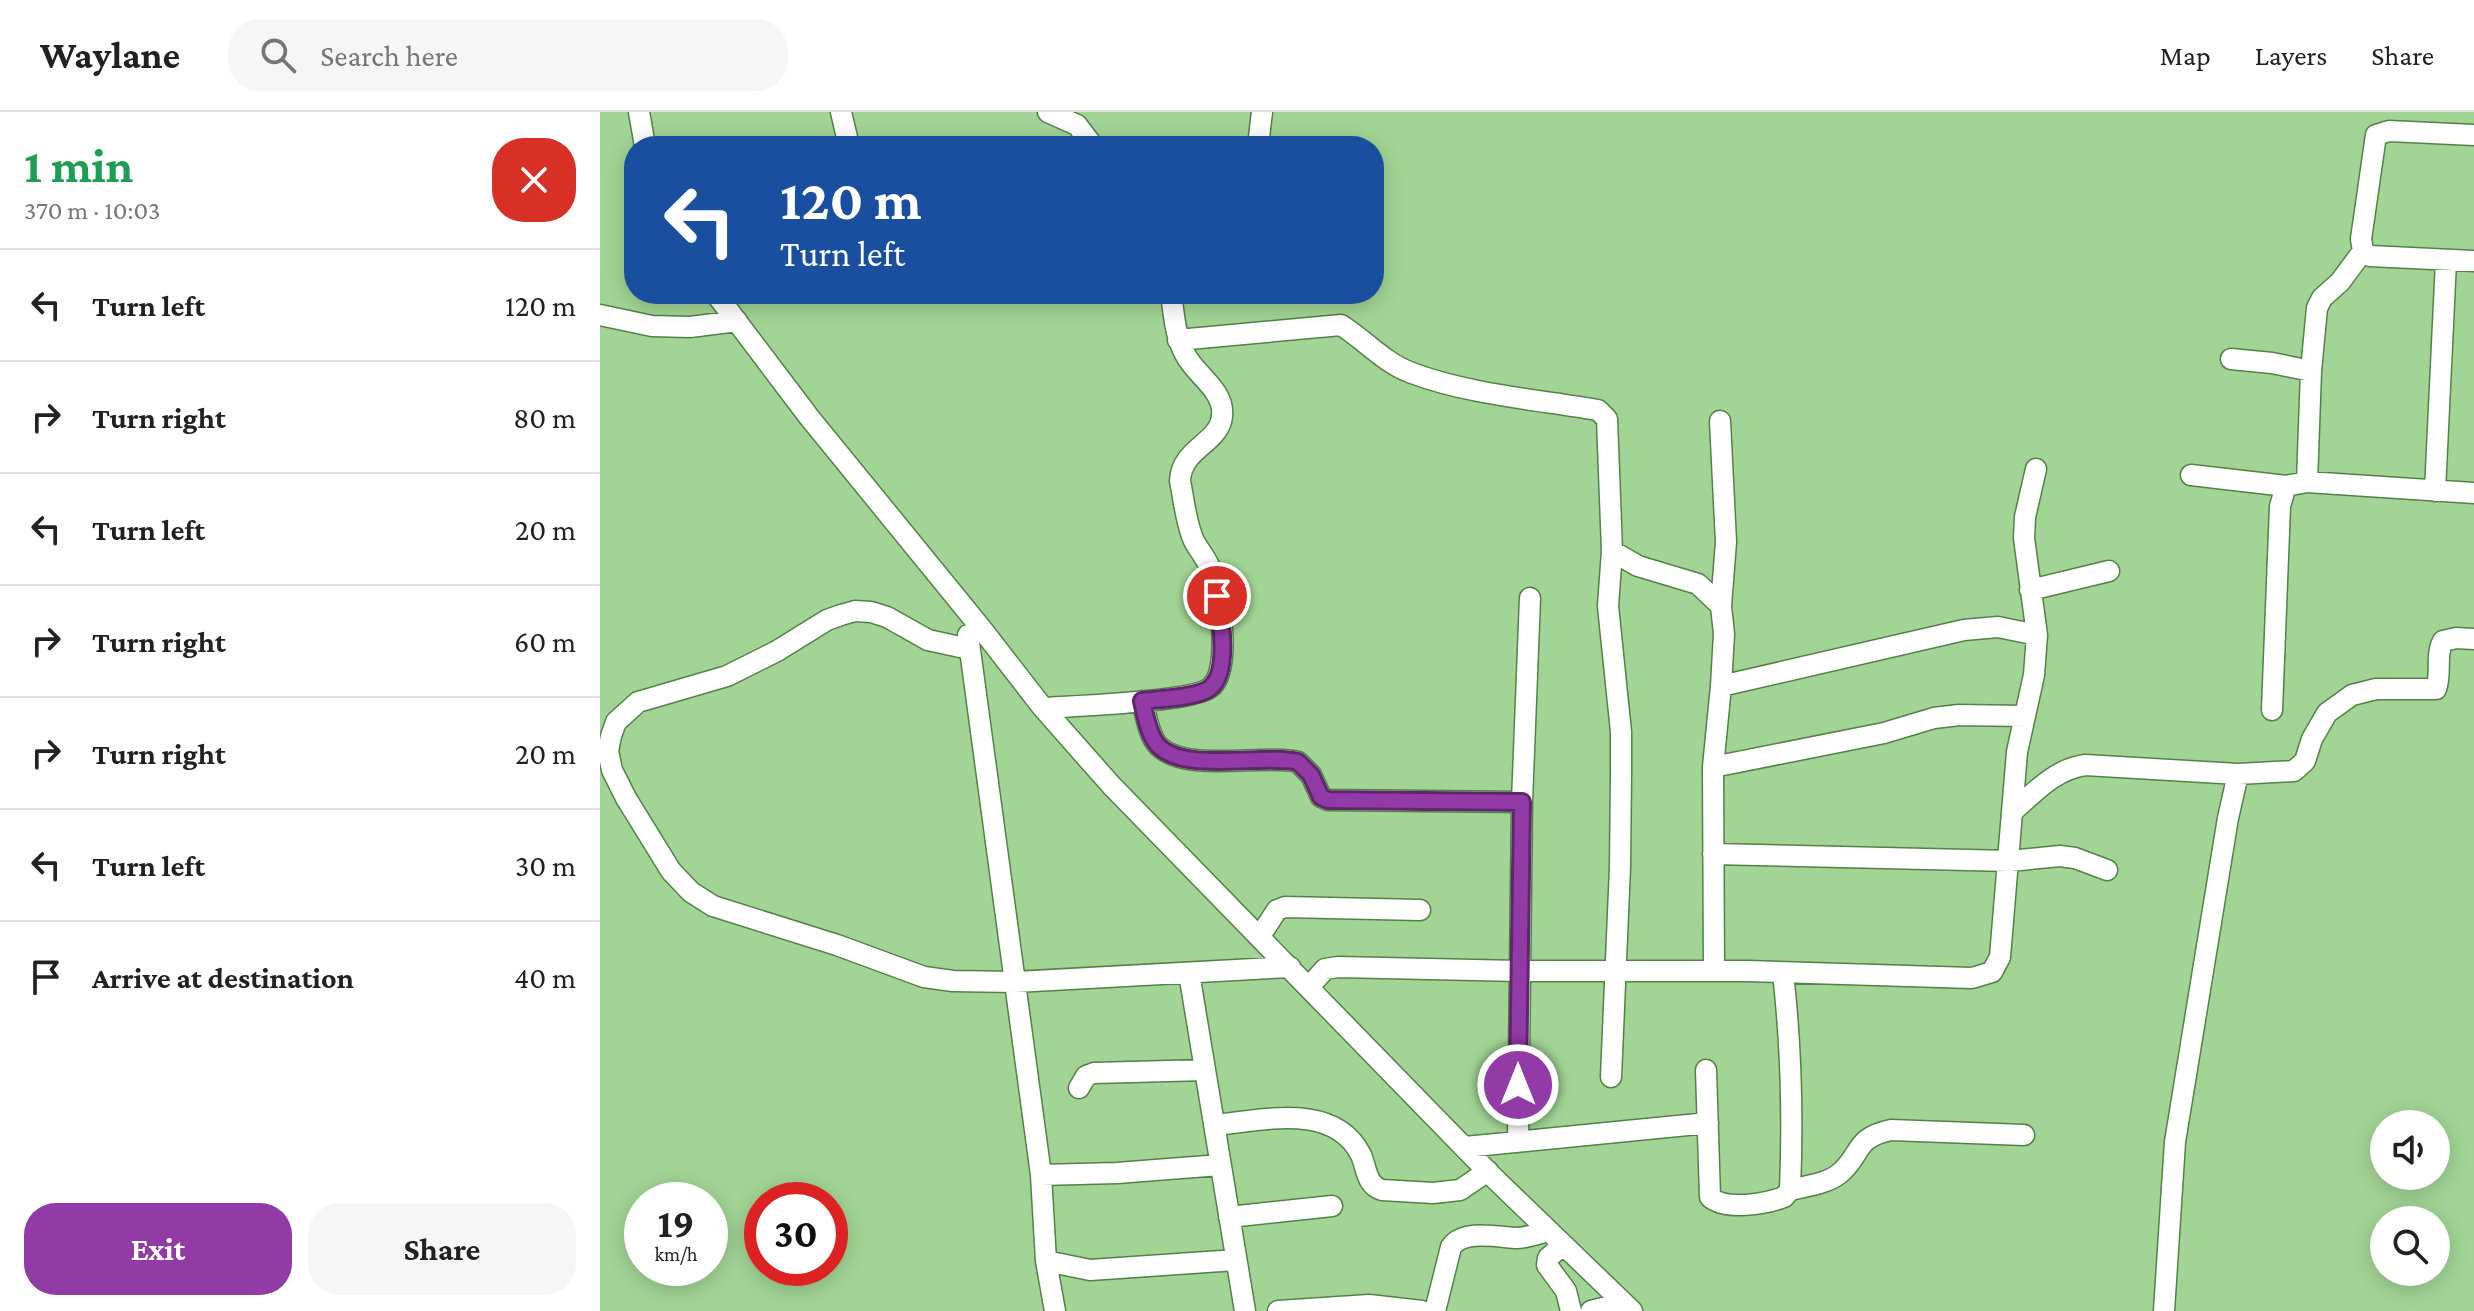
<!DOCTYPE html>
<html lang="en">
<head>
<meta charset="utf-8">
<style>
	:root { --surface:#fff; --page:#f6f6f6; --text:#202124; --muted:#757577; --line:#e0e0e0; --accent:#923aa6 }
	body { margin:0; font-family:"Crimson Pro",serif; background:var(--page); color:var(--text); height:100vh; display:flex; flex-direction:column; font-size:30px; white-space:nowrap }
	* { box-sizing:border-box; margin:0 }
	p { font-size:26px; color:var(--muted) }
	.icon { flex:none; width:44px; height:44px; fill:none; stroke:currentColor; stroke-width:2; stroke-linecap:round; stroke-linejoin:round }
	.map { position:relative; flex:1; overflow:hidden }
	.details { display:flex; flex-direction:column; background:var(--surface); width:600px }
	.details>* { flex:none }
	.top-card { position:absolute; left:24px; top:24px; width:760px; height:168px; border-radius:32px; box-shadow:0 4px 20px #0003; background:#1a4fa0; color:#fff; overflow:hidden }
	.fabs { position:absolute; left:1770px; top:998px; display:grid; gap:16px }
	.fabs a { display:grid; place-items:center; width:80px; height:80px; border-radius:50%; background:var(--surface); box-shadow:0 4px 20px #0003; font-size:40px }
	.speed { position:absolute; left:24px; top:1070px; display:flex; gap:16px; font-size:40px; font-weight:700; text-align:center }
	.speed>* { display:grid; place-content:center; width:104px; height:104px; border-radius:50%; background:var(--surface); box-shadow:0 4px 20px #0003; line-height:1 }
	.speed small { font-size:20px; font-weight:400 }
	.speed .limit { border:12px solid #d22; background:#fff; color:#111 }
	.pin { position:absolute; display:grid; place-items:center; width:68px; height:68px; color:#fff; margin:-34px; border:4px solid #fff; border-radius:50%; box-shadow:0 2px 8px #0007 }
	.me { position:absolute; width:88px; margin:-44px; rotate:0deg; stroke-linejoin:round; filter:drop-shadow(0 0 6px #0008) }
	.turn { display:flex; align-items:center; gap:28px; height:168px; padding:0 24px; font-size:36px }
	.turn .icon { width:104px; height:104px; stroke-width:2.5 }
	.turn b { display:block; font-size:56px; line-height:68px }
	.round { display:grid; place-items:center; flex:none; width:84px; height:84px; border-radius:32px; background:var(--page) }
	.head { display:flex; align-items:center; justify-content:space-between; height:136px; padding:0 24px }
	h1 { font-size:48px; font-weight:700; line-height:60px; color:#1e9e55 }
	.button { display:flex; gap:16px; margin-top:auto; padding:16px 24px }
	.button a { flex:1; height:92px; border-radius:32px; background:var(--accent); color:#fff; font-size:32px; font-weight:700; line-height:92px; text-align:center }
	.button a+a { background:var(--page); color:var(--text) }
	ul { padding:0; list-style:none }
	li { display:flex; align-items:center; gap:24px; height:112px; padding:0 24px; border-top:2px solid var(--line) }
	li div { flex:1 }
	li b { display:block; font-size:30px }
	li em { font-style:normal }
	header { display:flex; align-items:center; gap:48px; box-sizing:border-box; height:112px; padding:0 40px; background:var(--surface); border-bottom:2px solid var(--line) }
	header strong { font-size:38px }
	nav { display:flex; gap:44px; margin-inline-start:auto; font-size:28px }
	.search { width:560px; height:72px; background:var(--page); display:flex; align-items:center; gap:20px; box-sizing:border-box; padding:0 28px; border-radius:32px; color:var(--muted); font-size:30px }
	main { display:flex; flex:1; min-height:0 }
	.map>svg:first-child { display:block }
</style>
</head>
<body>
<header>
<strong>Waylane</strong>
<div class="search"><svg class="icon" aria-label="search" viewBox="0 0 24 24"><circle cx="10" cy="10" r="6"/><path d="M15 15l6 6"/></svg>Search here</div>
<nav><a>Map</a><a>Layers</a><a>Share</a></nav>
</header>
<main>
<section class="details">
<div class="head"><div><h1>1 min</h1><p>370 m · 10:03</p></div><a class="round" style="background:#d93025;color:#fff"><svg class="icon" aria-label="close" viewBox="0 0 24 24"><path d="M6 6l12 12M18 6L6 18"/></svg></a></div>
<ul>
<li><svg class="icon" aria-label="left" viewBox="0 0 24 24"><path d="M17 20v-9H6M10 6l-5 5 5 5"/></svg><div><b>Turn left</b></div><em>120 m</em></li>
<li><svg class="icon" aria-label="right" viewBox="0 0 24 24"><path d="M7 20v-9h11M14 6l5 5-5 5"/></svg><div><b>Turn right</b></div><em>80 m</em></li>
<li><svg class="icon" aria-label="left" viewBox="0 0 24 24"><path d="M17 20v-9H6M10 6l-5 5 5 5"/></svg><div><b>Turn left</b></div><em>20 m</em></li>
<li><svg class="icon" aria-label="right" viewBox="0 0 24 24"><path d="M7 20v-9h11M14 6l5 5-5 5"/></svg><div><b>Turn right</b></div><em>60 m</em></li>
<li><svg class="icon" aria-label="right" viewBox="0 0 24 24"><path d="M7 20v-9h11M14 6l5 5-5 5"/></svg><div><b>Turn right</b></div><em>20 m</em></li>
<li><svg class="icon" aria-label="left" viewBox="0 0 24 24"><path d="M17 20v-9H6M10 6l-5 5 5 5"/></svg><div><b>Turn left</b></div><em>30 m</em></li>
<li><svg class="icon" aria-label="arrive" viewBox="0 0 24 24"><path d="M6 21V4h12l-3 4 3 4H6"/></svg><div><b>Arrive at destination</b></div><em>40 m</em></li>
</ul>
<div class="button"><a>Exit</a><a>Share</a></div>
</section>
<div class="map">
<svg width="1874" height="1199" viewBox="0 0 1874 1199">
	<rect width="100%" height="100%" fill="#a2d595"/>
	<g fill="none" stroke-linecap="round" stroke-linejoin="round">
		<defs>
			<path id="minor" d="M39 0 45 34
				M241 0 249 34
				M448 0 477 13 493 34
				M1874 23 1789 19 1776 23 1761 127 1763 139 1770 144 1874 149
				M658 34 662 0
				M116 182 209 305 381 516 443 596 511 673 893 1065 1032 1199
				M0 203 52 214 90 215 137 209
				M578 228 741 213C765 228 784 251 812 261 867 282 939 288 998 298L1007 307 1012 439 1008 494 1021 620V662L1020 755 1011 965
				M1631 247 1672 251 1711 259 1707 370
				M1711 259 1717 196 1722 186 1740 170 1763 139
				M1591 363 1686 374
				M1835 379 1846 149
				M1012 439 1038 454 1098 472 1121 494
				M1430 478 1509 459
				M368 523 441 1063 446 1149 455 1199
				M369 537 328 528 287 505 271 500 255 499 241 503 227 508 177 539 127 564 38 590 16 610 11 624 8 639 12 658 26 686 71 759 91 780 113 794 237 833 324 865 353 869 414 870 690 855
				M1121 574 1364 518 1398 515 1437 523
				M542 589C546 602 548 620 556 631 581 663 663 641 698 650L711 663 721 685 728 688 922 690
				M443 596C471 594 597 590 612 574 631 555 620 485 612 461 608 448 600 440 594 429 586 412 584 388 580 369 581 336 620 331 622 304 625 278 595 263 585 242 575 224 574 202 571 182
				M1672 598 1680 394 1686 374 1707 370 1874 381
				M1113 655 1284 621 1334 606 1359 603 1424 604
				M1412 700C1434 681 1455 657 1485 653L1638 662
				M1113 742 1410 749 1460 744 1475 746 1507 758
				M660 824 677 798 685 795 820 798
				M1114 859 1113 655 1121 574 1124 522 1121 494 1126 430 1120 309
				M589 861 645 1199
				M709 875 725 857 738 855 919 859H1148L1372 866 1392 860 1400 845 1417 640 1434 563 1437 523 1424 426 1425 405 1436 357
				M1106 958 1110 1085C1125 1099 1166 1092 1184 1085L1190 1078C1193 1006 1191 932 1183 861
				M479 976 486 964 494 961 605 958
				M614 1013C661 1009 734 989 761 1043 767 1057 766 1073 782 1078L833 1081 860 1078 888 1059
				M918 1030 922 690 930 486
				M865 1035 1108 1011
				M441 1063 517 1061 620 1053
				M1190 1078C1206 1074 1226 1072 1239 1062 1263 1042 1253 1026 1291 1018L1424 1023
				M629 1105 732 1094
				M963 1133 948 1146 947 1153 966 1179 971 1199
				M446 1149 490 1158 636 1148
				M678 1199 769 1193 822 1199
				M835 1199 851 1135C863 1117 898 1125 917 1126 927 1126 939 1121 949 1119
				M991 1199 1023 1191
				M1564 1199 1575 1030 1628 706 1638 662 1694 659 1705 649 1712 627 1727 601 1752 583 1776 577H1836C1842 561 1835 543 1843 529L1856 526 1874 527"/>
		</defs>
		<!-- minor casing -->
		<use href="#minor" stroke="#528246" stroke-width="23"/>
		<!-- minor -->
		<use href="#minor" stroke="#fff" stroke-width="20"/>
	</g>
	<g fill="none" stroke-linecap="round" stroke-linejoin="round">
		<defs>
			<path id="route" d="M617 484C621 506 630 561 610 576 598 586 558 587 542 589 545 602 548 620 556 631 580 663 663 641 698 650L711 663 721 685 728 688 922 690 918 973"/>
		</defs>
		<!-- route casing -->
		<use href="#route" stroke="#5f266c" stroke-width="20"/>
		<!-- route -->
		<use href="#route" stroke="#923aa6" stroke-width="14"/>
	</g>
</svg>
<div class="fabs">
<a><svg class="icon" aria-label="sound" viewBox="0 0 24 24"><path d="M4 9h4l5-4v14l-5-4H4zM17 9q2 3 0 6"/></svg></a>
<a><svg class="icon" aria-label="search" viewBox="0 0 24 24"><circle cx="10" cy="10" r="6"/><path d="M15 15l6 6"/></svg></a>
</div>
<div class="speed"><div>19<small>km/h</small></div><div class="limit">30</div></div>
<div class="pin" style="left:617px;top:484px;background:#d93025"><svg class="icon" aria-label="arrive" viewBox="0 0 24 24"><path d="M6 21V4h12l-3 4 3 4H6"/></svg></div>
<svg class="me" style="left:918px;top:973px" viewBox="-20 -20 40 40"><circle r="17" fill="#923aa6" stroke="#fff" stroke-width="3"/><path d="M0-11L8 9 0 5-8 9z" fill="#fff"/></svg>
<div class="top-card">
<div class="turn"><svg class="icon" aria-label="left" viewBox="0 0 24 24"><path d="M17 20v-9H6M10 6l-5 5 5 5"/></svg><div><b>120 m</b>Turn left</div></div>
</div>
</div>
</main>
</body>
</html>
